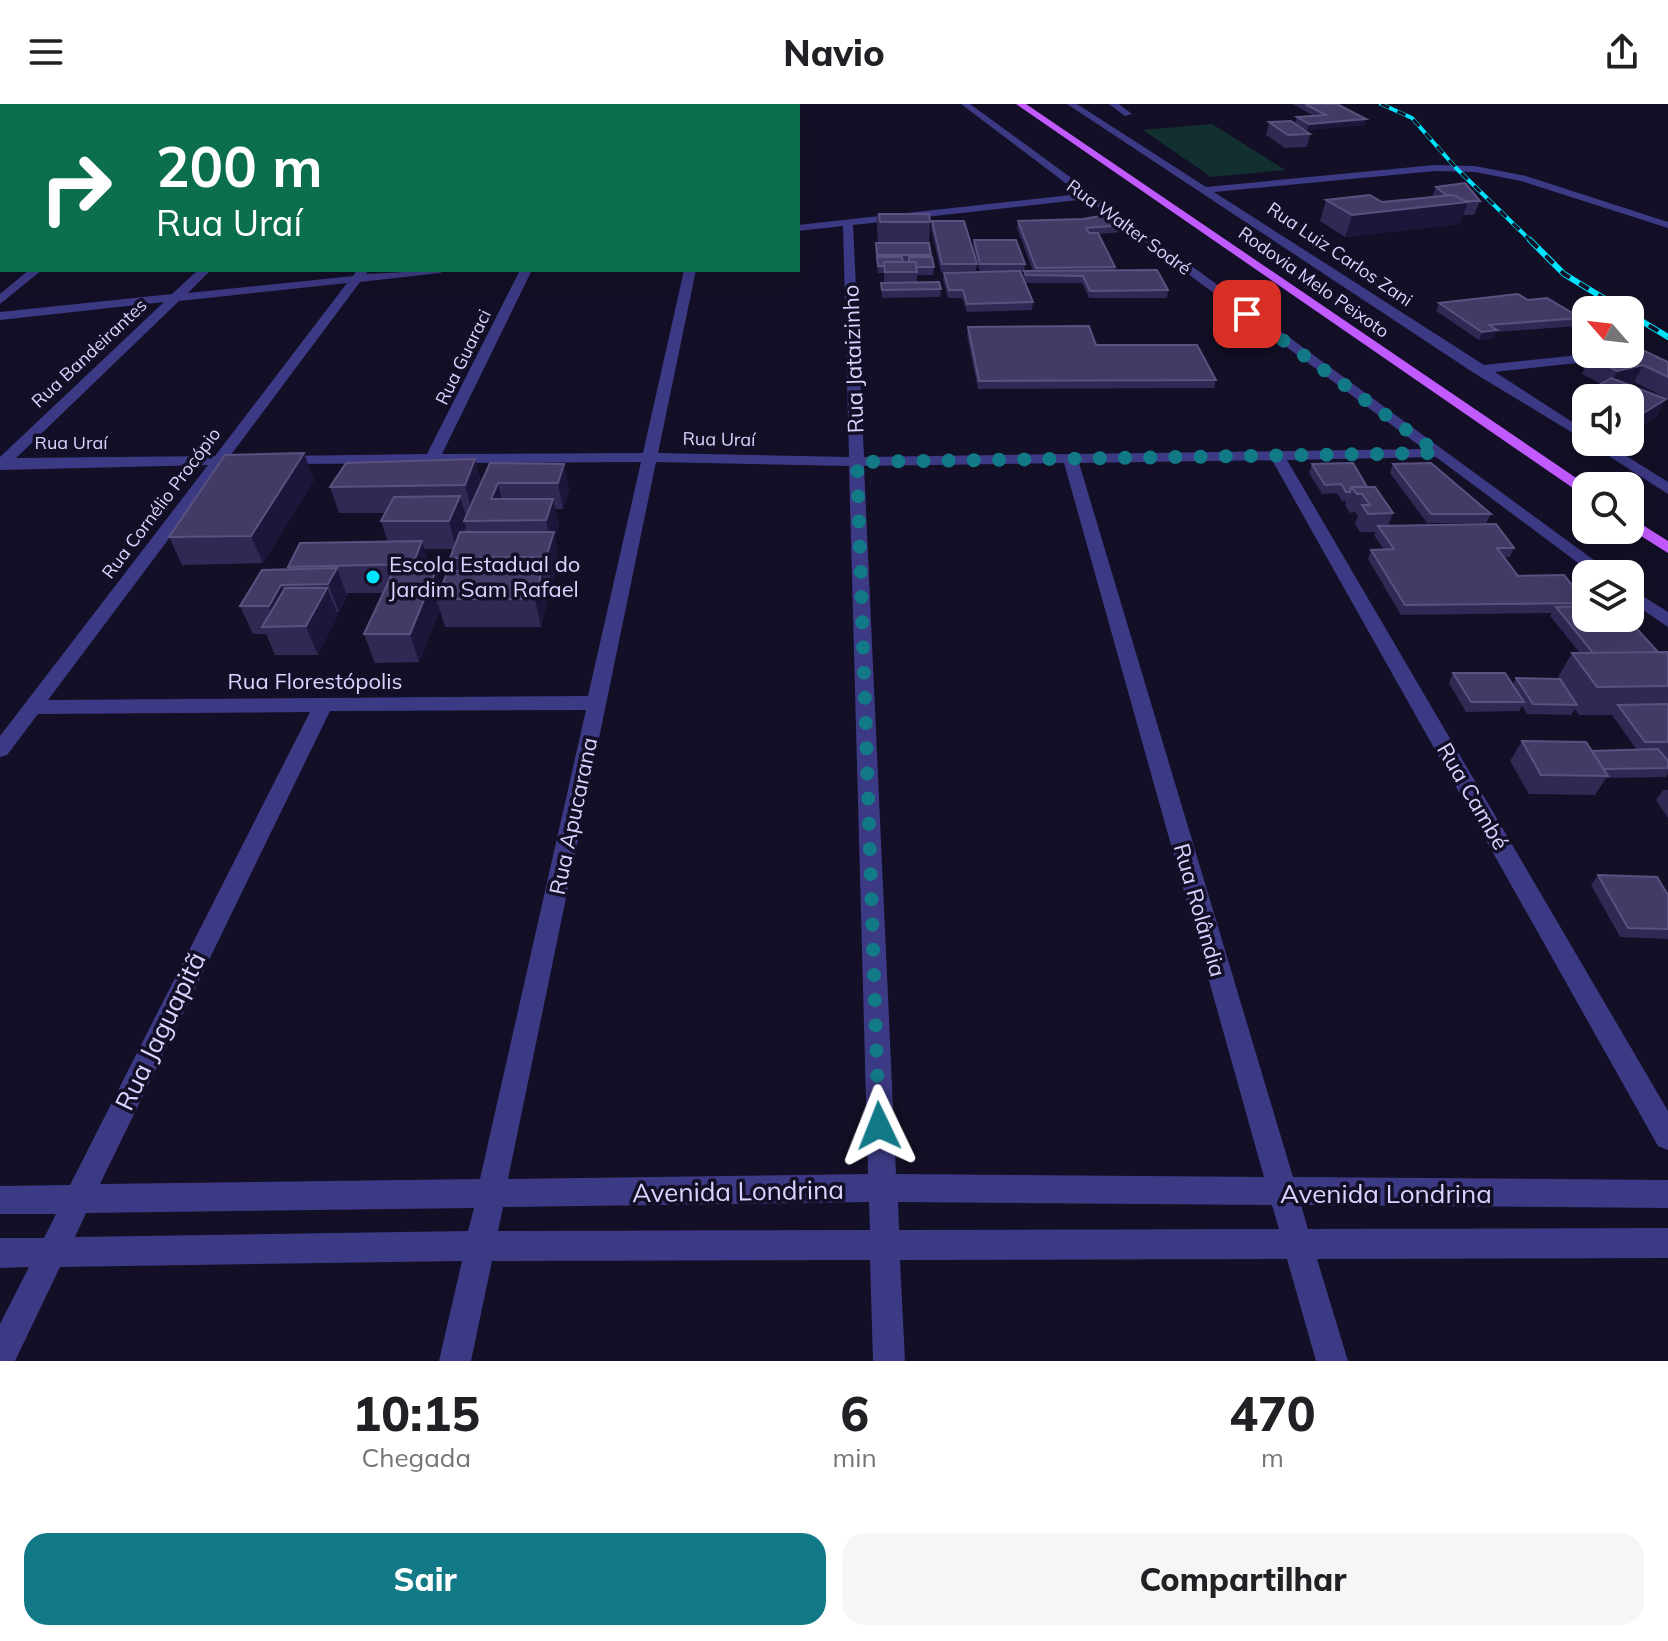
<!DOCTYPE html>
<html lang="pt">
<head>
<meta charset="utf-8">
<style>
	:root { --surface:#fff; --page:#f6f6f6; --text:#202124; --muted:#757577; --accent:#127987 }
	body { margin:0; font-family:Mulish,sans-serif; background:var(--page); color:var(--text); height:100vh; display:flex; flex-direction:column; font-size:30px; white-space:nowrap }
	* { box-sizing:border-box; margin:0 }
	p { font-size:26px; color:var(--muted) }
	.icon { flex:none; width:44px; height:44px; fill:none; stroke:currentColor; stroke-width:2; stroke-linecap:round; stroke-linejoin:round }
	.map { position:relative; height:1257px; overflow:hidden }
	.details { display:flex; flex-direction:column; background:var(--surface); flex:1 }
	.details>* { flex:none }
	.banner { position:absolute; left:0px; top:0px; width:800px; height:168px; box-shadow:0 8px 32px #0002; background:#0b6e4f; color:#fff; overflow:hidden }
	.needle { width:52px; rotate:298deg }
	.buttons { position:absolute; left:1572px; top:192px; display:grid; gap:16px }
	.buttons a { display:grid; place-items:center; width:72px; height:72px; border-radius:16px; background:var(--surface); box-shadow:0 8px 32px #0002; font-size:40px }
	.pin { position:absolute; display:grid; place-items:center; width:68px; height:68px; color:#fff; margin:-34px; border-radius:16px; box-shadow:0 4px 12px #0006 }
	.me { position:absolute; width:88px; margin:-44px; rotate:358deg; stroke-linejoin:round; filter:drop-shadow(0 0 6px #0008) }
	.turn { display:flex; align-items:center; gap:28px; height:168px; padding:0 24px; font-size:36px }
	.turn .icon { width:104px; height:104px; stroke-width:2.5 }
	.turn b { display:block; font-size:56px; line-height:68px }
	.eta { display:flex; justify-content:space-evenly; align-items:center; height:136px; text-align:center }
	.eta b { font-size:48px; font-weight:800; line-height:56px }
	.action { display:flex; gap:16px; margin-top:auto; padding:16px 24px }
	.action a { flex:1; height:92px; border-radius:24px; background:var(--accent); color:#fff; font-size:32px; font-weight:800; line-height:92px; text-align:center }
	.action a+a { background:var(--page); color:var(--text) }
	header { display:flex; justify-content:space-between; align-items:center; height:104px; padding:0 24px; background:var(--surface); font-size:36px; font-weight:800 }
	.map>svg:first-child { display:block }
</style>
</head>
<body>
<header><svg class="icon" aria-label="menu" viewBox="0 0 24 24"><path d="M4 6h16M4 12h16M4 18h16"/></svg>Navio<svg class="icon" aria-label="share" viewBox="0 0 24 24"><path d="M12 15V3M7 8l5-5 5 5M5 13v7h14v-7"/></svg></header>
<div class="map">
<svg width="1668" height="1257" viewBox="0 0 1668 1257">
	<rect width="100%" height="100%" fill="#130f26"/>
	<!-- green -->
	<path fill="#12302f" d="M1212 20 1285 66 1211 73 1143 26Z"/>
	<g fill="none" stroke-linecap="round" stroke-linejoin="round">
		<!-- minor -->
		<path fill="#3d3a85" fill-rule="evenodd" d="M302 0H311L301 2Z
			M441 0H449V2H441Z
			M961 0H970L1613 470H1593L1436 353 1287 356 1668 1007V1046L1658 1042 1272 356 1079 359 1293 1073 1668 1076V1104L1301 1101 1308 1125 1668 1124V1154L1317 1155 1348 1257H1316L1287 1155 900 1156 905 1257H873L870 1156 492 1157 471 1257H439L462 1157 60 1163 15 1257H0V1220L29 1163 0 1164V1134H44L56 1110H0V1082L70 1081 310 608 38 610 7 651 0 653V632L208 361 0 366V353L164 198 0 216V208L172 190 198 166H211L188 189 353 172 357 166H369L366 170 446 166 440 169 360 178 230 352 251 353V359L224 361 48 596 588 592 641 358 282 360 275 356 282 352 427 350 520 166H532L442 350 643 349 684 166H696L658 349 849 353 843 122 798 127V121L1080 90ZM1087 95 1424 345 864 353 853 121ZM347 179 215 352 16 354 179 197ZM656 358 849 362 868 1070 508 1075ZM1064 359 1264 1073 896 1070 864 362ZM586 606 480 1075 100 1080 330 607ZM869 1098 870 1126 498 1127 503 1103ZM898 1098 1272 1101 1279 1125 899 1126ZM474 1104 468 1127 75 1133 86 1109Z
			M1067 0H1077L1206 83 1435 61 1475 62 1526 72 1668 118V124L1521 77 1475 68 1435 67 1214 88 1484 261 1588 250H1620L1614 255 1495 268 1586 327V337L1474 269Z
			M1109 0H1119L1132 10 1125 12Z
			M0 23H2V29H0Z
			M0 65H2V71H0Z
			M2 82V88L0 89V83Z
			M0 111H2V117H0Z
			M29 166H42L0 200V190Z
			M1587 338H1604L1668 378V390Z
			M1630 484 1668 508V523L1630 497Z"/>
		<!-- major -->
		<path fill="#c25bff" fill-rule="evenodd" d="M1016 0H1026L1588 382 1586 393Z
			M1630 413 1668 437V449L1630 425Z"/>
		<defs>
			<path id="rail-far1" d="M1381 0 1412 14 1456 64 1532 138"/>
			<path id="rail" d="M1530 136 1564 170 1623 206
				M1630 210 1668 233"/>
		</defs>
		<!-- rail-far1 casing -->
		<use href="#rail-far1" stroke="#00e5ff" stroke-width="4"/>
		<!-- rail casing -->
		<use href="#rail" stroke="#00e5ff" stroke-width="6"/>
		<!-- rail-far1 -->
		<use href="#rail-far1" stroke="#130f26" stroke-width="3" stroke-dasharray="9" stroke-linecap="butt"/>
		<!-- rail -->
		<use href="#rail" stroke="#130f26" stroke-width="4" stroke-dasharray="11" stroke-linecap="butt"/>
	</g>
	<!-- wall -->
	<path fill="#312854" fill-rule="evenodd" d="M1292 0H1337L1365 21 1307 26 1295 19 1297 13 1314 12Z
		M1269 18 1310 30 1307 43 1285 44 1266 31Z
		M1436 83 1480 97 1474 111H1463L1460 120 1345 133 1320 117 1326 96 1382 98 1432 93Z
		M877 110 930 118 929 139 934 163 933 171H917V178L941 185 940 193 882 194 881 179H884V169H878L877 161 876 139H878L877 124Z
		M932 117 977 160 976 167 941 168 931 124Z
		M1018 117 1125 121 1123 128 1098 130 1115 163V166L1168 186 1167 194H1089L1082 179H1025L1033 198 1032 206 967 208 962 194H948L943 176 944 169 980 168 973 143 974 136 1025 160 1024 168H1020L1023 174 1024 167H1033L1017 124Z
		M1528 196 1581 214 1577 222 1496 228 1494 234 1479 236 1436 207 1439 199Z
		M968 223 1096 241 1216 276 1214 284 978 285 967 231Z
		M1590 253 1668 258V295L1634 278 1626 280 1657 312 1630 329V294H1589L1594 284 1601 280 1582 270Z
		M475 355 481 380 564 360 569 386 563 405H555L559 422 555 434 559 456 552 481H545L548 494 541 523H445L440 506 419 558 375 559 364 530 384 489H347V492L339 508H337L338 511 318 551H275L266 530H253L240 502 288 465V463L388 438 381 417 385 409H339L330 383ZM424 445H454L450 454 454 467 441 482 436 466H430Z
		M1312 360 1367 383 1393 409 1388 422 1514 444 1510 453H1504L1518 472 1586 498V514L1658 548H1668V670L1666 673 1606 674 1595 691 1529 690 1510 657 1522 637 1592 647 1637 646 1612 611H1579L1575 605 1571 611 1527 610 1522 602 1519 607 1466 608 1449 579 1453 569 1513 580 1516 574 1557 575 1572 549H1580L1550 512 1552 509 1401 511 1368 455 1371 446H1384L1374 431 1376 428H1360L1355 420 1358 412 1355 408 1350 409 1345 401 1346 397H1342L1337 389 1322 390 1309 369Z
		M1393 360 1491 410 1486 419H1427L1390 369Z
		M314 376 263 459 182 461 169 433Z
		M1663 686H1668V714L1656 696Z
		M1598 771 1668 791V835L1620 833 1591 781Z"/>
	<!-- shaded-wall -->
	<path fill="#1d163a" d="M1366 15 1365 21 1307 26 1309 20Z
		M1468 98 1460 120 1345 133 1352 111Z
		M1497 226 1494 234 1479 236 1482 228Z
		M1643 261 1634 278 1609 284 1617 267Z
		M1666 295 1657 312 1630 329V326L1637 313Z
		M304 349 314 376 263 459 251 432Z
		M475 355 481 382 472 408 465 381Z
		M564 360 569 386 563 405 558 379Z
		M498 379 504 406 491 395Z
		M460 392 467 417H464L466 423 456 445 449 417Z
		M553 395 559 422 555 434 559 456 552 481 546 453 551 438 546 416Z
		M422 437 431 465 422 488 413 460Z
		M337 464 347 492 339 508 328 480Z
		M436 466 445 494 436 495 440 506 419 558 410 530Z
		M542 466 548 494 541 523 535 495Z
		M281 481 293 509 278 523 269 502Z
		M327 484 338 511 318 551 306 522Z"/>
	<!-- building -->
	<path fill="#433a66" stroke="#5a527e" stroke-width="2" d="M1305 0H1337L1366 15 1309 20 1297 13 1326 11Z
		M1291 17 1310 30 1288 31 1269 18Z
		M1465 79 1480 97H1466L1453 91H1446L1436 83Z
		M1370 91 1382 98 1453 91 1468 98 1352 111 1326 96Z
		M879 110H929L930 118H880Z
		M1111 110 1125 121 1086 124 1089 129H1098L1115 163 1036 164 1018 117 1083 115Z
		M932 117H964L977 160H942Z
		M974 136H1016L1025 160H980Z
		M876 139H929L931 151H877Z
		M877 153H902L903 158H884V162H878Z
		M909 153H932L934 163H916V158H909Z
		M884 158H916L917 168H885Z
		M1157 166 1168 186 1090 187 1083 172 1026 171 1024 167Z
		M1020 167 1033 198 967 200 963 186H949L944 169Z
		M939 178 941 185 882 186 881 179Z
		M1518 190 1528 196 1547 194 1581 214 1489 221 1497 226 1482 228 1439 199Z
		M1089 222 1096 241H1197L1216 276 979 277 968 223Z
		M1636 243 1668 258V273L1643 261 1617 267 1590 253 1604 250H1630V244Z
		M1611 274 1666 295 1637 313 1630 310V294H1607L1613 291 1594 284Z
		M304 349 251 432 169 433 225 351Z
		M475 355 465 381 330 383 346 359Z
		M490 359 564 360 558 379H498L491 395H553L546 416 464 417Z
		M1353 359 1367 383H1351L1350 388H1346L1341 380 1325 381 1312 360Z
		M1431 359 1491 410H1431L1393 360Z
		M1351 383H1375L1393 409 1368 410 1362 401H1370L1362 390H1357Z
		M460 392 449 417H381L394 393Z
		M1496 420 1514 444H1497L1518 472 1564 471 1586 498V499L1405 501 1371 446 1394 445 1378 422Z
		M460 428H554L546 453 450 454Z
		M422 437 413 460 288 463 300 439Z
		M337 464 328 480 281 481 269 502H240L262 466Z
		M394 466H436L410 530H364Z
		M542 466 535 495H436L448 467Z
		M285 484H327L306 522 262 523Z
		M1586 502V514H1627L1658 548 1593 549 1556 503Z
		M1668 548V582L1597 583 1572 549Z
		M1453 569H1505L1524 598H1471Z
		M1516 574 1560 575 1577 601 1533 600Z
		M1668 600V638H1645L1618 601Z
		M1522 637 1586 638 1608 672 1541 671Z
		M1658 645 1668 657V664L1604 665 1592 647Z
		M1598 771 1657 773 1668 791V825L1628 824Z"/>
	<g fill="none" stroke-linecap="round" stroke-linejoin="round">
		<!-- route -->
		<path stroke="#127987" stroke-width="14" stroke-dasharray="0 25.2" d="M879 1022 857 358 1438 349 1247 210"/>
	</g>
	<!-- markers -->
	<circle fill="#00e5ff" stroke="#130f26" stroke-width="3" cx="373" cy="473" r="8"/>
	<g text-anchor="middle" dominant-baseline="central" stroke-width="7" stroke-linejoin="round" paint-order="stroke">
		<!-- far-street labels -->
		<g font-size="18" fill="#d9d4ff" stroke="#130f26">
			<text transform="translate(1129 123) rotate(36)">Rua Walter Sodré</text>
			<text transform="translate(1340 150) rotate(34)">Rua Luiz Carlos Zani</text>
			<text transform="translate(1314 178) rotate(35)">Rodovia Melo Peixoto</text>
			<text transform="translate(89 249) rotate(-43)">Rua Bandeirantes</text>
			<text transform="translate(463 253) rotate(-64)">Rua Guaraci</text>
			<text transform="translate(719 335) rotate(1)">Rua Uraí</text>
			<text x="71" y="338">Rua Uraí</text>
			<text transform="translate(161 399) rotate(-53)">Rua Cornélio Procópio</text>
		</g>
		<!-- street labels -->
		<g font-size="22" fill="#d9d4ff" stroke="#130f26">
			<text transform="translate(853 255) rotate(-92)">Rua Jataizinho</text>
			<text x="315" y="577">Rua Florestópolis</text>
			<text transform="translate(1473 692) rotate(60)">Rua Cambé</text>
			<text transform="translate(573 712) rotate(-78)">Rua Apucarana</text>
			<text transform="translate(1200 806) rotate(74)">Rua Rolândia</text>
		</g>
		<!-- poi labels -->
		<g font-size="22" fill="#d9d4ff" stroke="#130f26" text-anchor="start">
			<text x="389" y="460">Escola Estadual do<tspan x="389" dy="25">Jardim Sam Rafael</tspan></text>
		</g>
		<!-- near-street labels -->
		<g font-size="26" fill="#d9d4ff" stroke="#130f26">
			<text transform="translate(160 927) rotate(-64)">Rua Jaguapitã</text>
			<text transform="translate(738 1087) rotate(-1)">Avenida Londrina</text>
			<text x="1386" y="1089">Avenida Londrina</text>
		</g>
	</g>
</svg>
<div class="buttons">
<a><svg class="needle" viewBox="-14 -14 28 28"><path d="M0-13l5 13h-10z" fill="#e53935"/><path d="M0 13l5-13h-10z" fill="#757577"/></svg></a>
<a><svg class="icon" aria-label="sound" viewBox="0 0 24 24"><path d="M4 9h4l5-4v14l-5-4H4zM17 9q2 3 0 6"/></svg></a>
<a><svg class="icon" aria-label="search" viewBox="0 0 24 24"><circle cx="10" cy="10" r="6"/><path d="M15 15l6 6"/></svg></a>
<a><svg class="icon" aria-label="layers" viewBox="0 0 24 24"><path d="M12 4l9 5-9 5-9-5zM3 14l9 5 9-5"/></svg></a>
</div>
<div class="pin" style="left:1247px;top:210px;background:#d93025"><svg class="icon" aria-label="arrive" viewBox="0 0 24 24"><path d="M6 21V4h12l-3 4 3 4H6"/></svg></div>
<svg class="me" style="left:879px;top:1022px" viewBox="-20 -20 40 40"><path d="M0-17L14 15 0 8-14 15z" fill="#127987" stroke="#fff" stroke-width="4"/></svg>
<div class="banner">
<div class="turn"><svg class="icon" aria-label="right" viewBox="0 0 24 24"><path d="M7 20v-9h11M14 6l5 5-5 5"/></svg><div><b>200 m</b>Rua Uraí</div></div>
</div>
</div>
<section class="details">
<div class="eta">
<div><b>10:15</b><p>Chegada</p></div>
<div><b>6</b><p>min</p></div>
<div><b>470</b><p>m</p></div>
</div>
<div class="action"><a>Sair</a><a>Compartilhar</a></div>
</section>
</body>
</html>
